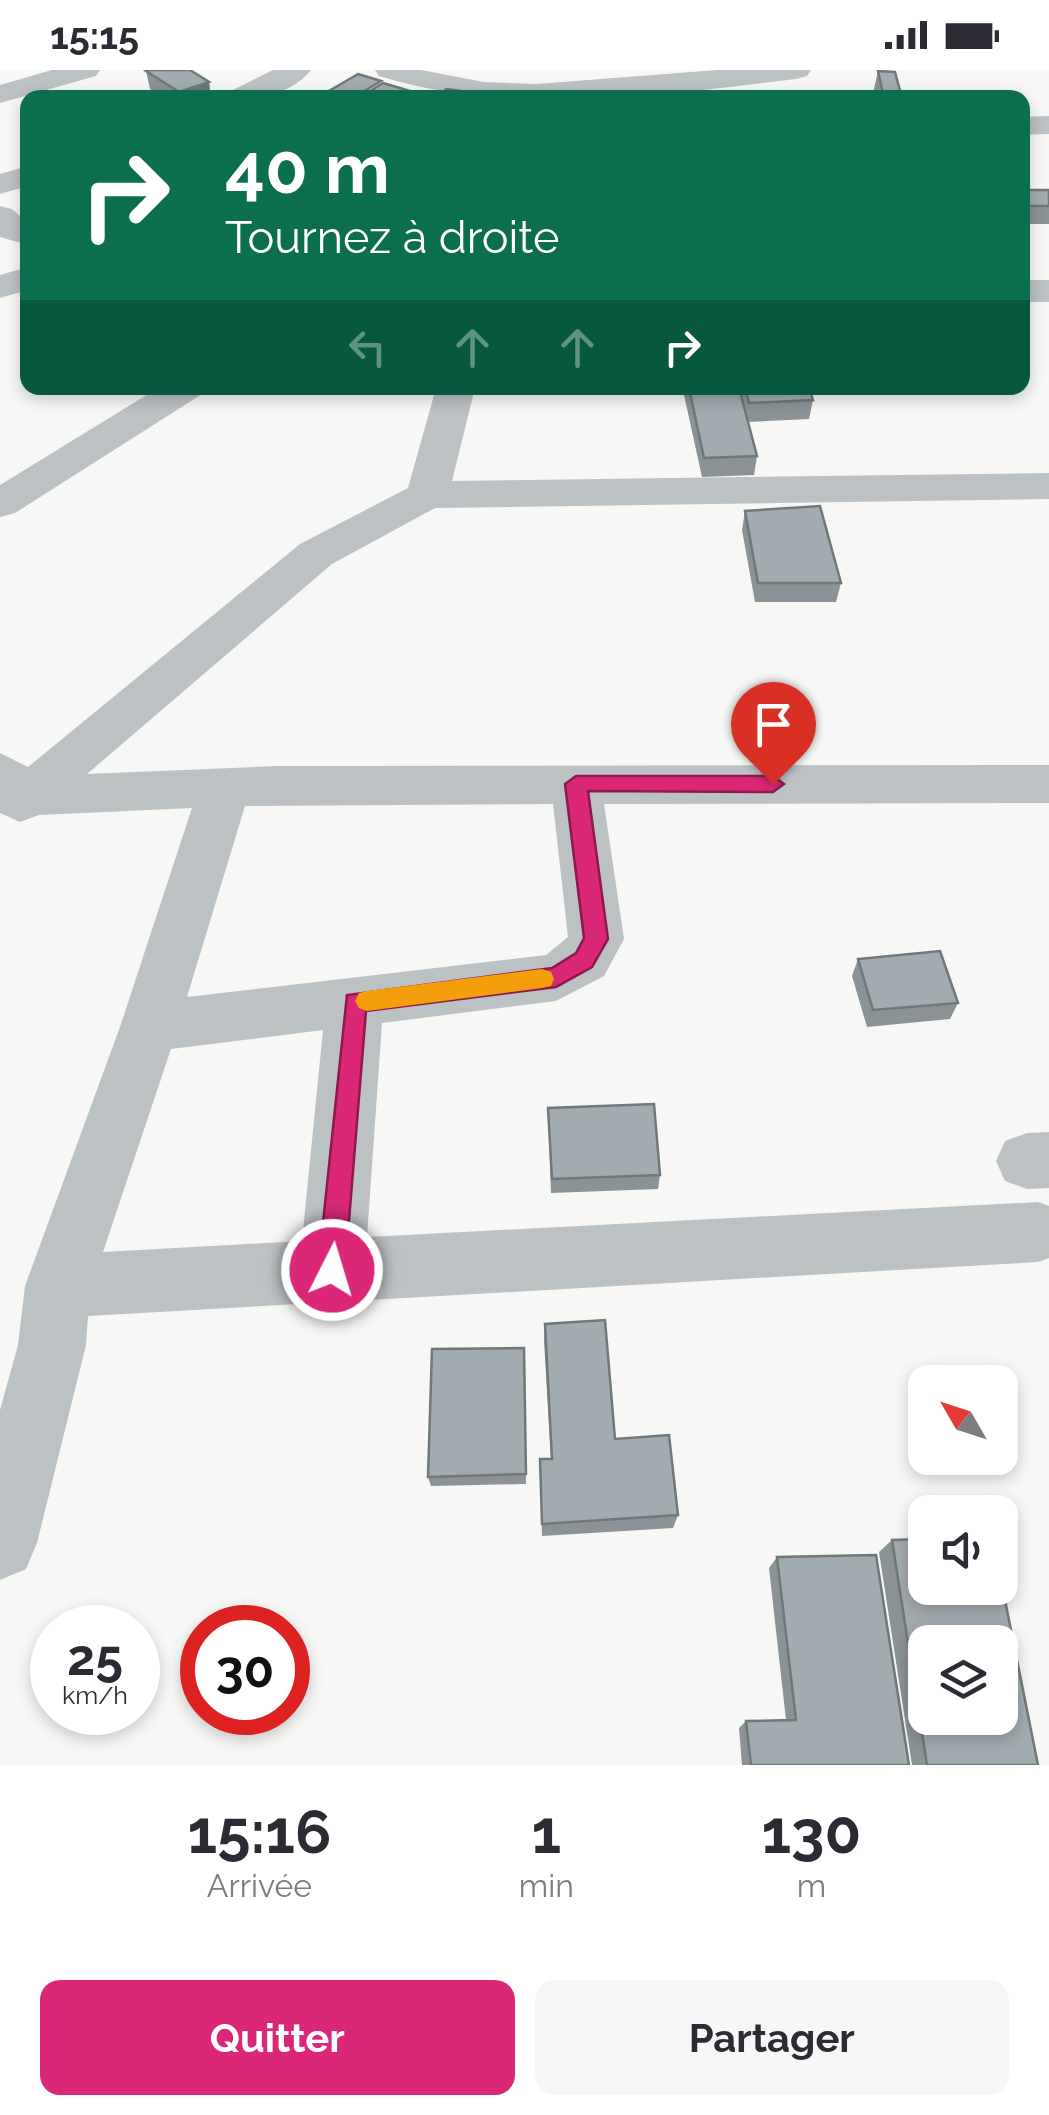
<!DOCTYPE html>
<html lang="fr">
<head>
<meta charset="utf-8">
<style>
	:root { --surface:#fff; --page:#f7f7f7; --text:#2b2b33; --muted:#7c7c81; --accent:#db2777 }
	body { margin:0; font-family:Raleway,sans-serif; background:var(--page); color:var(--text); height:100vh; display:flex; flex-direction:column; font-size:38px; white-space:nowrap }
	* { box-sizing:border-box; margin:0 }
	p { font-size:32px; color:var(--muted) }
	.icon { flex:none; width:55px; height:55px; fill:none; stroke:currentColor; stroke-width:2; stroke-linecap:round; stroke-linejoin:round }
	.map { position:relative; height:1695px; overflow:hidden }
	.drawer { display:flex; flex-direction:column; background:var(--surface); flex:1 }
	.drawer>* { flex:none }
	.hud { position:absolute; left:20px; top:20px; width:1010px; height:305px; border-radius:20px; box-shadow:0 5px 15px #0003; background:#0b6e4f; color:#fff; overflow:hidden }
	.needle { width:65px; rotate:309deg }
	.buttons { position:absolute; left:908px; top:1295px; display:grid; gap:20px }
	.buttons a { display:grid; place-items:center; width:110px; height:110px; border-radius:20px; background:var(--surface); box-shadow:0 5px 15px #0003; font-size:50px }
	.speed { position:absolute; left:30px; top:1535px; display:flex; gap:20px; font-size:50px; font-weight:700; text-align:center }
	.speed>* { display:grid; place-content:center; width:130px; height:130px; border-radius:50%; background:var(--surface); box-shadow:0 5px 15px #0003; line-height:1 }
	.speed small { font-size:25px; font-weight:400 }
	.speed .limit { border:15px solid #d22; background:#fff; color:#111 }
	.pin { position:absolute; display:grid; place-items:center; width:85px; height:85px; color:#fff; margin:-102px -42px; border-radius:50% 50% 50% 0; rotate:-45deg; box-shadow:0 0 10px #0007 }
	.pin .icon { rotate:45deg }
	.me { position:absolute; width:110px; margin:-55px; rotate:5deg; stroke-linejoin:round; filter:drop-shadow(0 0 8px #0008) }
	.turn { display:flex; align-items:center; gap:35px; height:210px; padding:0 40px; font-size:45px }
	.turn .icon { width:130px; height:130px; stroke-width:2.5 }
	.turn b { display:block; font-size:70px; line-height:85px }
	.lanes { display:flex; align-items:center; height:95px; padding:0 40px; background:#0003; justify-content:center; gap:50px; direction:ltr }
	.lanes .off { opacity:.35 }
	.eta { display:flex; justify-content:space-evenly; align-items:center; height:170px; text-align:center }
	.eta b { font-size:60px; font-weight:700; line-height:70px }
	.cta { display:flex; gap:20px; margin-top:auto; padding:20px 40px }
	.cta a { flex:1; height:115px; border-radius:20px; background:var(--accent); color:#fff; font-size:40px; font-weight:700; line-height:115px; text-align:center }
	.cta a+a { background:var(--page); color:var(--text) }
	.status { display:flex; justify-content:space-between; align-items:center; height:70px; padding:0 50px; background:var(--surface); direction:ltr }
	.status svg { height:28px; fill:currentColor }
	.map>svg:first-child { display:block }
</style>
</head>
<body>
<div class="status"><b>15:15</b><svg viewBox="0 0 49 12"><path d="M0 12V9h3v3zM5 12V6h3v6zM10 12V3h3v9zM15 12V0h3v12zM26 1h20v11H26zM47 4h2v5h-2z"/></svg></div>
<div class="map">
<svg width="1049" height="1695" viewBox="0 0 1049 1695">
	<rect width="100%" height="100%" fill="#f7f7f5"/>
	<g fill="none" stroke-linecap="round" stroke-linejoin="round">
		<!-- minor -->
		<path fill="#bcc1c4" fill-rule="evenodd" d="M52 0H100L96 6 0 33V15Z
			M273 0H311C291 26 256 28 227 28L231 21Z
			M375 0H421L484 12 536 14 718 0H811L807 6 796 9C659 25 514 48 379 6Z
			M1049 46V64L1022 65V47Z
			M28 96V116L0 124V104Z
			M0 136 12 139 28 153V175L0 167Z
			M28 197V220L0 228V205Z
			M1022 210H1049V232H1022Z
			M158 318H205L199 326 15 443 0 447V415Z
			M436 318H475L452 411 1049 403V429L435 438 332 494 87 704 279 696 1049 695V733L604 734 624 869 604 906 556 931 382 953 367 1167 1038 1132 1049 1136V1188L1038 1192 88 1246 86 1275 37 1473 26 1499 0 1510V1340L18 1275 25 1216 120 957 192 738 39 745 20 752 0 743V683L28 697 300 474 408 418ZM553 734 568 867 546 885 187 927 245 736ZM323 960 302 1171 103 1182 171 979Z
			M1049 1062V1118L1027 1119 1005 1111 996 1091 1005 1071 1027 1063Z"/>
	</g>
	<!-- wall -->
	<path fill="#8b9396" d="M146 1 209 12 211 28H163L150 19Z
		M878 1 902 28H876L874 19Z
		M1022 120H1049V154H1022Z
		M685 318H809L813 330 809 349 748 352 757 386 754 405 702 407 684 325Z
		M745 441 841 513 836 532H755L742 460Z
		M858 889 958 933 950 949 867 957 852 906Z
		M548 1038 660 1105 658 1119 551 1123Z
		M545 1254 615 1369 678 1445 673 1458 542 1466 540 1389H551L544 1271Z
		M524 1278 526 1414 431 1416 428 1407Z
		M892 1470 1038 1695H912L879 1482Z
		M777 1487 909 1695H742L739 1658 746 1651 786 1650 769 1498Z"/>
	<!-- shaded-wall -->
	<path fill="#71787a" d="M209 12 211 28H180L179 22Z"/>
	<!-- building -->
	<path fill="#a2abaf" stroke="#71787a" stroke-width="2.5" fill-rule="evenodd" d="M150 0H190L209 12 179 22 146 1Z
		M878 1 895 2 902 28H884Z
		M358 4 381 11 353 28H317Z
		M383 13 410 21 400 28H359Z
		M446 19 468 22 464 28H438Z
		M1022 120H1049V136H1022Z
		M689 318H739L757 386 704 388Z
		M745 318H809L813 330 749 333Z
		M820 436 841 513H758L745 441Z
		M940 881 958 933 873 940 858 889Z
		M654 1034 660 1105 552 1109 548 1038Z
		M605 1250 615 1369 669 1365 678 1445 542 1454 540 1389H552L545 1254Z
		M524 1278 526 1404 428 1407 432 1279Z
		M925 1469V1518H1000V1505L1038 1695H927L892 1470ZM925 1572H1000V1648H925Z
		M876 1485 909 1695H751L746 1651 796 1650 777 1487Z"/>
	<!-- route -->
	<path fill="#db2777" stroke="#8e194d" stroke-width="2.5" d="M576 706H773L784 714 773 722 588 721 608 869 592 897 556 917 366 941 345 1200 341 1209 332 1213 322 1209 318 1200 347 925 552 898 576 883 584 868 565 714Z"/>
	<!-- slow -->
	<path fill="#f59e0b" d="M542 899 551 902 554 909 551 916 542 918 367 941 359 938 355 931 359 923 367 921Z"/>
</svg>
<div class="buttons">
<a><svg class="needle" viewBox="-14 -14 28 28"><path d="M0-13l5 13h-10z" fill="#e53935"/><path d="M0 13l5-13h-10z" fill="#7c7c81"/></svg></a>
<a><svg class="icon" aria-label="sound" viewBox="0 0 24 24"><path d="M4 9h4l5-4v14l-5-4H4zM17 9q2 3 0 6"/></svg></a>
<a><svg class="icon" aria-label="layers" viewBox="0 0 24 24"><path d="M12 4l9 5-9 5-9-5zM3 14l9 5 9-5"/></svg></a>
</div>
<div class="speed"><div>25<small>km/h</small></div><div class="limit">30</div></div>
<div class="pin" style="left:773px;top:714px;background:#d93025"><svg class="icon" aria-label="arrive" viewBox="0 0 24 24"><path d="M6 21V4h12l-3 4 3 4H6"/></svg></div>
<svg class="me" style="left:332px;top:1200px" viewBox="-20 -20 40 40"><circle r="17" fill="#db2777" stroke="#fff" stroke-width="3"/><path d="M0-11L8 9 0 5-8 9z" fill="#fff"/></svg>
<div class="hud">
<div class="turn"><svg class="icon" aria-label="right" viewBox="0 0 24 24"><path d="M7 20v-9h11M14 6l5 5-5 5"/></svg><div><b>40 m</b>Tournez à droite</div></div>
<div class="lanes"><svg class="icon off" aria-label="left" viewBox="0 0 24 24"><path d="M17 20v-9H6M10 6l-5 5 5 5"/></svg><svg class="icon off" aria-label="ahead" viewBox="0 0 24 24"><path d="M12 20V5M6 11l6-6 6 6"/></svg><svg class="icon off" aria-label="ahead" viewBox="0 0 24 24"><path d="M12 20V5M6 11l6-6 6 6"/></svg><svg class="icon" aria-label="right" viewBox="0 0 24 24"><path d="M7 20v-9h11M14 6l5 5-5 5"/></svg></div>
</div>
</div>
<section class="drawer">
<div class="eta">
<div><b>15:16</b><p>Arrivée</p></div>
<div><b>1</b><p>min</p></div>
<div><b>130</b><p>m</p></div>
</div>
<div class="cta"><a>Quitter</a><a>Partager</a></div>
</section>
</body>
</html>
